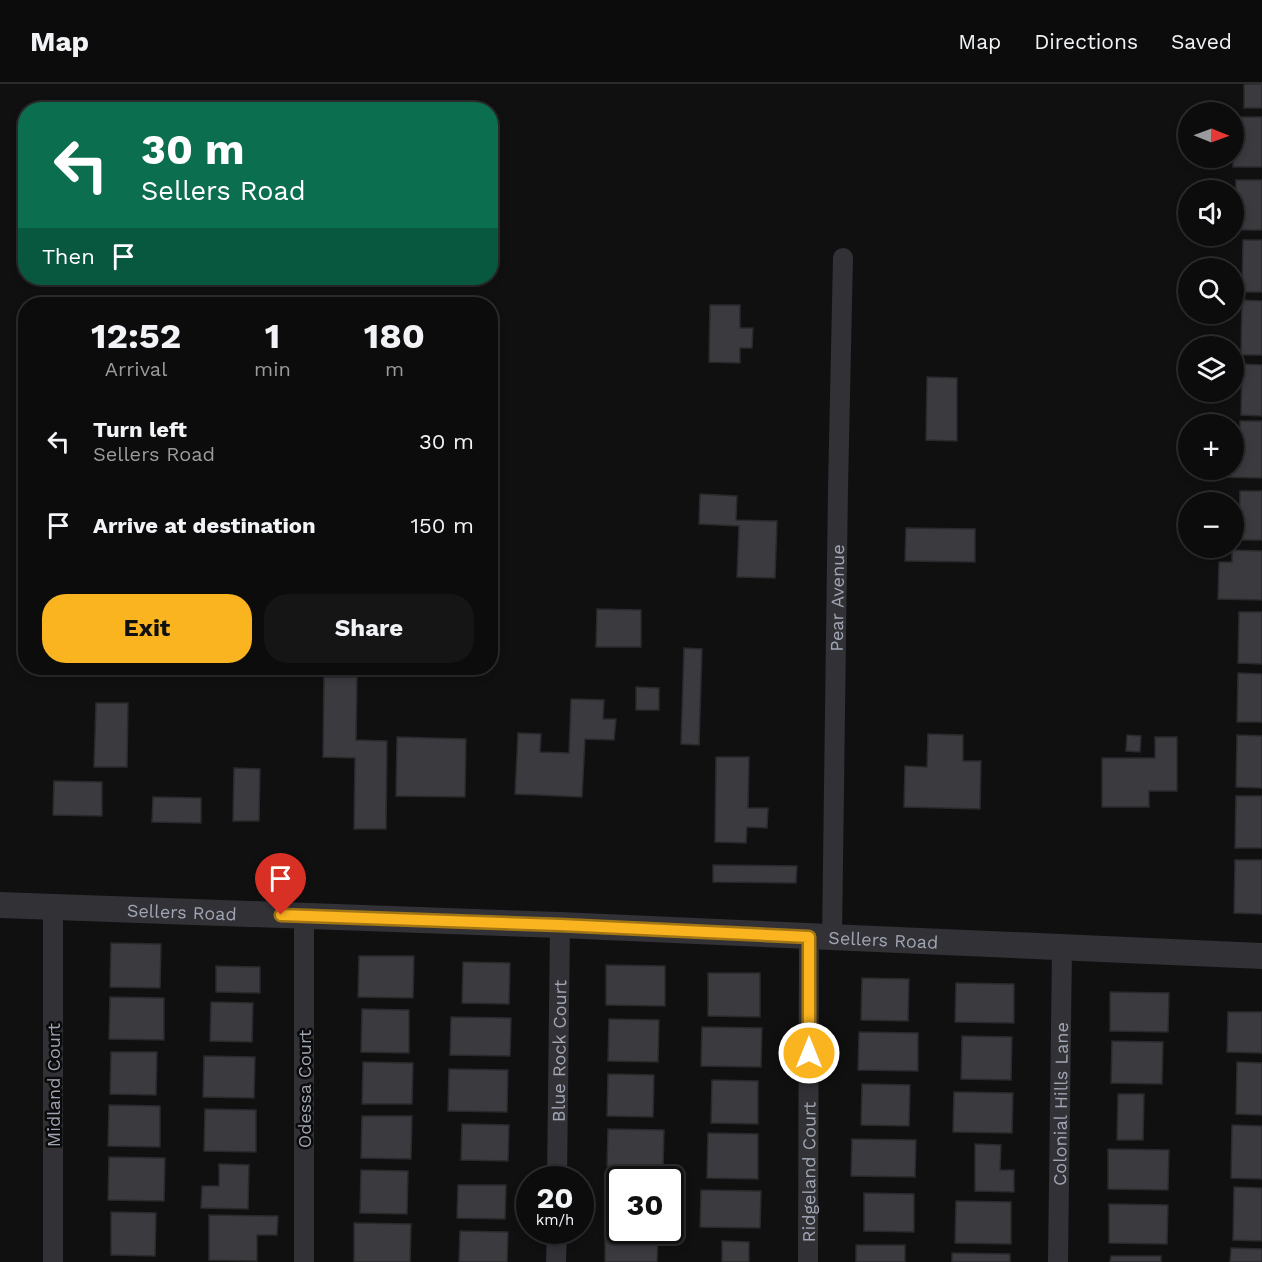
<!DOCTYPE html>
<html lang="en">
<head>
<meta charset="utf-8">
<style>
	:root { --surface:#0c0c0d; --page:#151516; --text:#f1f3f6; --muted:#9a9b9d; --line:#2c2c2e; --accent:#f9b420 }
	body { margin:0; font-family:"Work Sans",sans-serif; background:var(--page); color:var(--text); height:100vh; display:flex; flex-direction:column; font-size:22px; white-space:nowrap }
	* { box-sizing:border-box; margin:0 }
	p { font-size:20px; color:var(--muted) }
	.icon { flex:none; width:33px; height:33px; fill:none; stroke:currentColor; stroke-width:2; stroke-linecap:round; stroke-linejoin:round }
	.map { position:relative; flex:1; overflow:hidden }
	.drawer { position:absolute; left:18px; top:213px; width:480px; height:378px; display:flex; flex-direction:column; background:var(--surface); border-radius:24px; box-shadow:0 3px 9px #0003,0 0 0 2px var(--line) }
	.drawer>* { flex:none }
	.banner { position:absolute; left:18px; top:18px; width:480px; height:183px; border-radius:24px; box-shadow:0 3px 9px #0003,0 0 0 2px var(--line); background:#0b6e4f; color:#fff; overflow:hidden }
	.needle { width:39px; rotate:91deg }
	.tools { position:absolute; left:1178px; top:18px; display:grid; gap:12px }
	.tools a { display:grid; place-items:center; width:66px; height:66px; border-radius:50%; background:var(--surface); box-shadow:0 3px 9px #0003,0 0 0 2px var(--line); font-size:30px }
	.speed { position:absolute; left:516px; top:1082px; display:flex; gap:12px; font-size:30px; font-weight:700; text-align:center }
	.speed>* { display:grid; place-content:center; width:78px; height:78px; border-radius:50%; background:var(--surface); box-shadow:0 3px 9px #0003,0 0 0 2px var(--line); line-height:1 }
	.speed small { font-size:15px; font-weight:400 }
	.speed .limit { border:3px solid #111; border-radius:9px; background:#fff; color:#111 }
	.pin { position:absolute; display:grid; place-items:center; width:51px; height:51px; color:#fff; margin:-62px -26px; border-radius:50% 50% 50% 0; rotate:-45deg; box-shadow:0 0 6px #0007 }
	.pin .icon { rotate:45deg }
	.me { position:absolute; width:66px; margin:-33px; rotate:0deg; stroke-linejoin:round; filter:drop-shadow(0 0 4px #0008) }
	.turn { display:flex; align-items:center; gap:21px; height:126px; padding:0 24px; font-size:27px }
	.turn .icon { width:78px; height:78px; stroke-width:2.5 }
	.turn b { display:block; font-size:42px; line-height:51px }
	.then { display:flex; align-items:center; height:57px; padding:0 24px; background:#0003; gap:12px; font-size:22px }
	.eta { display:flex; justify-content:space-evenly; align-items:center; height:102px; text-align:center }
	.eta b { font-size:36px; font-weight:700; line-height:42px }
	.primary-button { display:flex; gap:12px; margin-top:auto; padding:12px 24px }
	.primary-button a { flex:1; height:69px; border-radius:24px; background:var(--accent); color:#111; font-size:24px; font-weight:700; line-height:69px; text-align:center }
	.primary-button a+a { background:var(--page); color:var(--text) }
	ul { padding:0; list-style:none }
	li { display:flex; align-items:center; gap:18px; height:84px; padding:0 24px }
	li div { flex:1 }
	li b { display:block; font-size:22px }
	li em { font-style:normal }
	header { display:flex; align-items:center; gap:36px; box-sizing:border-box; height:84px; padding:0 30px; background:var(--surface); border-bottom:2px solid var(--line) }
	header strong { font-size:28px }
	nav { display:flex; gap:33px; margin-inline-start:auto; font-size:21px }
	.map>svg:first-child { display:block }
</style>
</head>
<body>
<header>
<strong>Map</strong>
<nav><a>Map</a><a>Directions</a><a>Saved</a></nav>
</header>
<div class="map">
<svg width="1262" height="1178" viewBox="0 0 1262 1178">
	<rect width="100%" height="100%" fill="#101011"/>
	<!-- building -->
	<path fill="#3a3a3f" stroke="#2a2a2d" stroke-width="1.5" d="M1244 0H1262V24H1244Z
		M1234 33H1262V83H1233Z
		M1236 96H1262V146H1235Z
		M1243 156H1262V208H1242Z
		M1242 216 1262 217V271H1241Z
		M710 221H740V244H753L752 264H740V279L709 278Z
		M1242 280 1262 281V332L1241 331Z
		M927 293 957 294V357L926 356Z
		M1240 337H1262V394L1219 393 1220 386H1233V358H1240Z
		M1240 407H1262V456H1239Z
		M700 410 737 412 736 436 777 437 775 494 737 493 739 442 699 440Z
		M906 444 975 445V478L905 477Z
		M1232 466 1262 467V516L1218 515 1219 478H1232Z
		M597 525 641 526V563H596Z
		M1239 528H1262V580L1238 579Z
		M684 564 702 565 699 661 681 660Z
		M1238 589 1262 590V638H1237Z
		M324 593H357L356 656 387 657 386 745H354L355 674 323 673Z
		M636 603 659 604V626H636Z
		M571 615 604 616 603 635H616L614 656 585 655 582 713 515 710 518 649 541 650 540 668 569 669Z
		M96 619H128L127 683H94Z
		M928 650 963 651V677H981L980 725 904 723 905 682 927 683Z
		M1127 651 1141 652 1140 668 1126 667Z
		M1237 651 1262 652V704L1236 703Z
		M397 653 466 655 465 713 396 712Z
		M1155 653H1177V707H1149V723H1102V674H1155Z
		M716 673H749L748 724H768L767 744 747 743 746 759 715 758Z
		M234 684 260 685 259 737H233Z
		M54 697 102 698V732L53 731Z
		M1236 712H1262V764H1235Z
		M153 713 201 714V739L152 738Z
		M1235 776H1262V830L1234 829Z
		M713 781 797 782 796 799 713 798Z
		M111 859 161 860 160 904 110 903Z
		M359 872H414L413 914 358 913Z
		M463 878 510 879 509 920 462 919Z
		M606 881 665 882V922L606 921Z
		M216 882 260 883V909L216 908Z
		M708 889H760V933L708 932Z
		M862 894 909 895 908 937 861 936Z
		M956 899 1014 900V939L955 938Z
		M1110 908 1169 909 1168 948 1110 947Z
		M110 913 164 914V956L109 955Z
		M211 918 253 919 252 958 210 957Z
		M362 925 409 926V969L361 968Z
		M1228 928H1262V969L1227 968Z
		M451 933 511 934 510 972 450 971Z
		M609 935 659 936 658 978 608 977Z
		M702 943 762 944 761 983 701 982Z
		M859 948 918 949V987L858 986Z
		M962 952 1012 953 1011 996 961 995Z
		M1112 957 1163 958 1162 1000 1111 999Z
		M111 968H157L156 1011 110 1010Z
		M204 972 255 973 254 1014 203 1013Z
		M363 978 413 979 412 1020H362Z
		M1237 978 1262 979V1031L1236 1030Z
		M449 985 508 986 507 1028 448 1027Z
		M608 990 654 991 653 1033 607 1032Z
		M712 996 758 997V1040L711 1039Z
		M862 1000 910 1001 909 1042 861 1041Z
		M954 1008 1013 1009 1012 1049 953 1048Z
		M1118 1010H1144L1143 1056H1117Z
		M109 1021 160 1022V1063L108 1062Z
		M205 1025 256 1026V1068L204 1067Z
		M362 1032H412L411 1075 361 1074Z
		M462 1040 509 1041 508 1077 461 1076Z
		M1232 1041 1262 1042V1095L1231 1094Z
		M608 1045 664 1046 663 1083 607 1082Z
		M708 1049 758 1050V1095L707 1094Z
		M852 1055 916 1056 915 1093 851 1092Z
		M975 1060 1001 1061 1000 1086H1014V1108L975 1107Z
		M1108 1065 1169 1066 1168 1106 1108 1105Z
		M109 1073 165 1074 164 1117 108 1116Z
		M219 1080 249 1081 248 1125 201 1124 202 1102H219Z
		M361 1086 408 1087 407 1130 360 1129Z
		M609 1096H620V1140L608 1139Z
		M458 1101H506L505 1135 457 1134Z
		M1234 1103 1262 1104V1157L1233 1156Z
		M701 1106 761 1107 760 1144 700 1143Z
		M864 1109 914 1110V1148L864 1147Z
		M956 1117 1011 1118V1160L955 1159Z
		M1109 1120 1168 1121 1167 1160 1109 1159Z
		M111 1128 156 1129 155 1172 111 1171Z
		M209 1131 278 1132 277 1151H257V1177L209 1176Z
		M354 1139 411 1140 410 1178H354Z
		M460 1147 508 1148 507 1178H459Z
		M605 1150 658 1151 657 1178H605Z
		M722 1157 749 1158V1178H722Z
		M856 1161H905V1178H856Z
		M1231 1164 1262 1165V1178H1230Z
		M952 1169 1010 1170V1178H952Z
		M1111 1172H1161V1178H1110Z"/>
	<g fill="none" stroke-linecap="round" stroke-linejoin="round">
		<!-- minor -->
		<g stroke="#313136" stroke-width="20">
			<path d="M304 831V1178"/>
			<path id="s1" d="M832 854 838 403 843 174"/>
			<path id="s2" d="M557 1095 560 841"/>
			<path d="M53 1178V823"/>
			<path d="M556 1178 557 1146"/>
			<path id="s3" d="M808 1178 809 853"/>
			<path id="s4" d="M1058 1178 1062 864"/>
		</g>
		<!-- tertiary -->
		<path stroke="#313136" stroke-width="26" id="s5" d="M0 821 560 841 1262 872"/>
	</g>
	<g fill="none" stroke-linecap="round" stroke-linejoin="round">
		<defs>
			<path id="route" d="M281 831 560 841 809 853V969"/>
		</defs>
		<!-- route casing -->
		<use href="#route" stroke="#a27515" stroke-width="15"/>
		<!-- route -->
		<use href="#route" stroke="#f9b420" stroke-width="10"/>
	</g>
	<g text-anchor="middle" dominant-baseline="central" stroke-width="5" stroke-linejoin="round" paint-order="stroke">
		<!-- street labels -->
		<g font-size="18" fill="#a0a5b3" stroke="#0b0b0c">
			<text stroke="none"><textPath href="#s1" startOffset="340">Pear Avenue</textPath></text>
			<text stroke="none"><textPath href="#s5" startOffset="182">Sellers Road</textPath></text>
			<text stroke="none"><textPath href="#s5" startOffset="884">Sellers Road</textPath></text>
			<text stroke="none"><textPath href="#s2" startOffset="128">Blue Rock Court</textPath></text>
			<text transform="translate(53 1001) rotate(-90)">Midland Court</text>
			<text transform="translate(304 1005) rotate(-90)">Odessa Court</text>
			<text stroke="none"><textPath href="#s4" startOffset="158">Colonial Hills Lane</textPath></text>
			<text stroke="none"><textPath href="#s3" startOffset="90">Ridgeland Court</textPath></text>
		</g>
	</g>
</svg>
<div class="tools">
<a><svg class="needle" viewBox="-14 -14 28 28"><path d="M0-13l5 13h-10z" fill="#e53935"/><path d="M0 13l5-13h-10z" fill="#9a9b9d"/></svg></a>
<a><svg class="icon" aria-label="sound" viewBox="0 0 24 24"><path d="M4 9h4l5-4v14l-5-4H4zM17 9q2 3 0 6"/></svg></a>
<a><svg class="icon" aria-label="search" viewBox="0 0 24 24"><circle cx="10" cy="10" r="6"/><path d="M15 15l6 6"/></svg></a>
<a><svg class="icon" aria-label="layers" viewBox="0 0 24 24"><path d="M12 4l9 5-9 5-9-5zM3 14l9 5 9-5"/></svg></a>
<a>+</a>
<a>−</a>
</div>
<div class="speed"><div>20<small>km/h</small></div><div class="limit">30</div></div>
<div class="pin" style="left:281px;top:831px;background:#d93025"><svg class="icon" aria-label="arrive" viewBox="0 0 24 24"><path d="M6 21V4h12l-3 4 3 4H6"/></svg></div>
<svg class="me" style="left:809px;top:969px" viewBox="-20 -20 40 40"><circle r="17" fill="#f9b420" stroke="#fff" stroke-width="3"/><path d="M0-11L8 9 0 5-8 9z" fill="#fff"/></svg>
<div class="banner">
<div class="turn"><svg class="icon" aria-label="left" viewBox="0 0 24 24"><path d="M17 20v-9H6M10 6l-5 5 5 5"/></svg><div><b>30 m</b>Sellers Road</div></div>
<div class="then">Then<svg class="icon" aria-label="arrive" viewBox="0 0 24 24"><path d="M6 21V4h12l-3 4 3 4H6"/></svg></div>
</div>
<section class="drawer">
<div class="eta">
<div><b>12:52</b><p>Arrival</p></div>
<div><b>1</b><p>min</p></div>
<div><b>180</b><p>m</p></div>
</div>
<ul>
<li><svg class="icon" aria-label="left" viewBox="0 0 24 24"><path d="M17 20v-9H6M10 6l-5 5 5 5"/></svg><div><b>Turn left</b><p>Sellers Road</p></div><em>30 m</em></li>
<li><svg class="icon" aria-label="arrive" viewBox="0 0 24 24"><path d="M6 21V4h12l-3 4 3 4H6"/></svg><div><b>Arrive at destination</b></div><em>150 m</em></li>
</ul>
<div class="primary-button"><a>Exit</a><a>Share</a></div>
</section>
</div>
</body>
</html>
